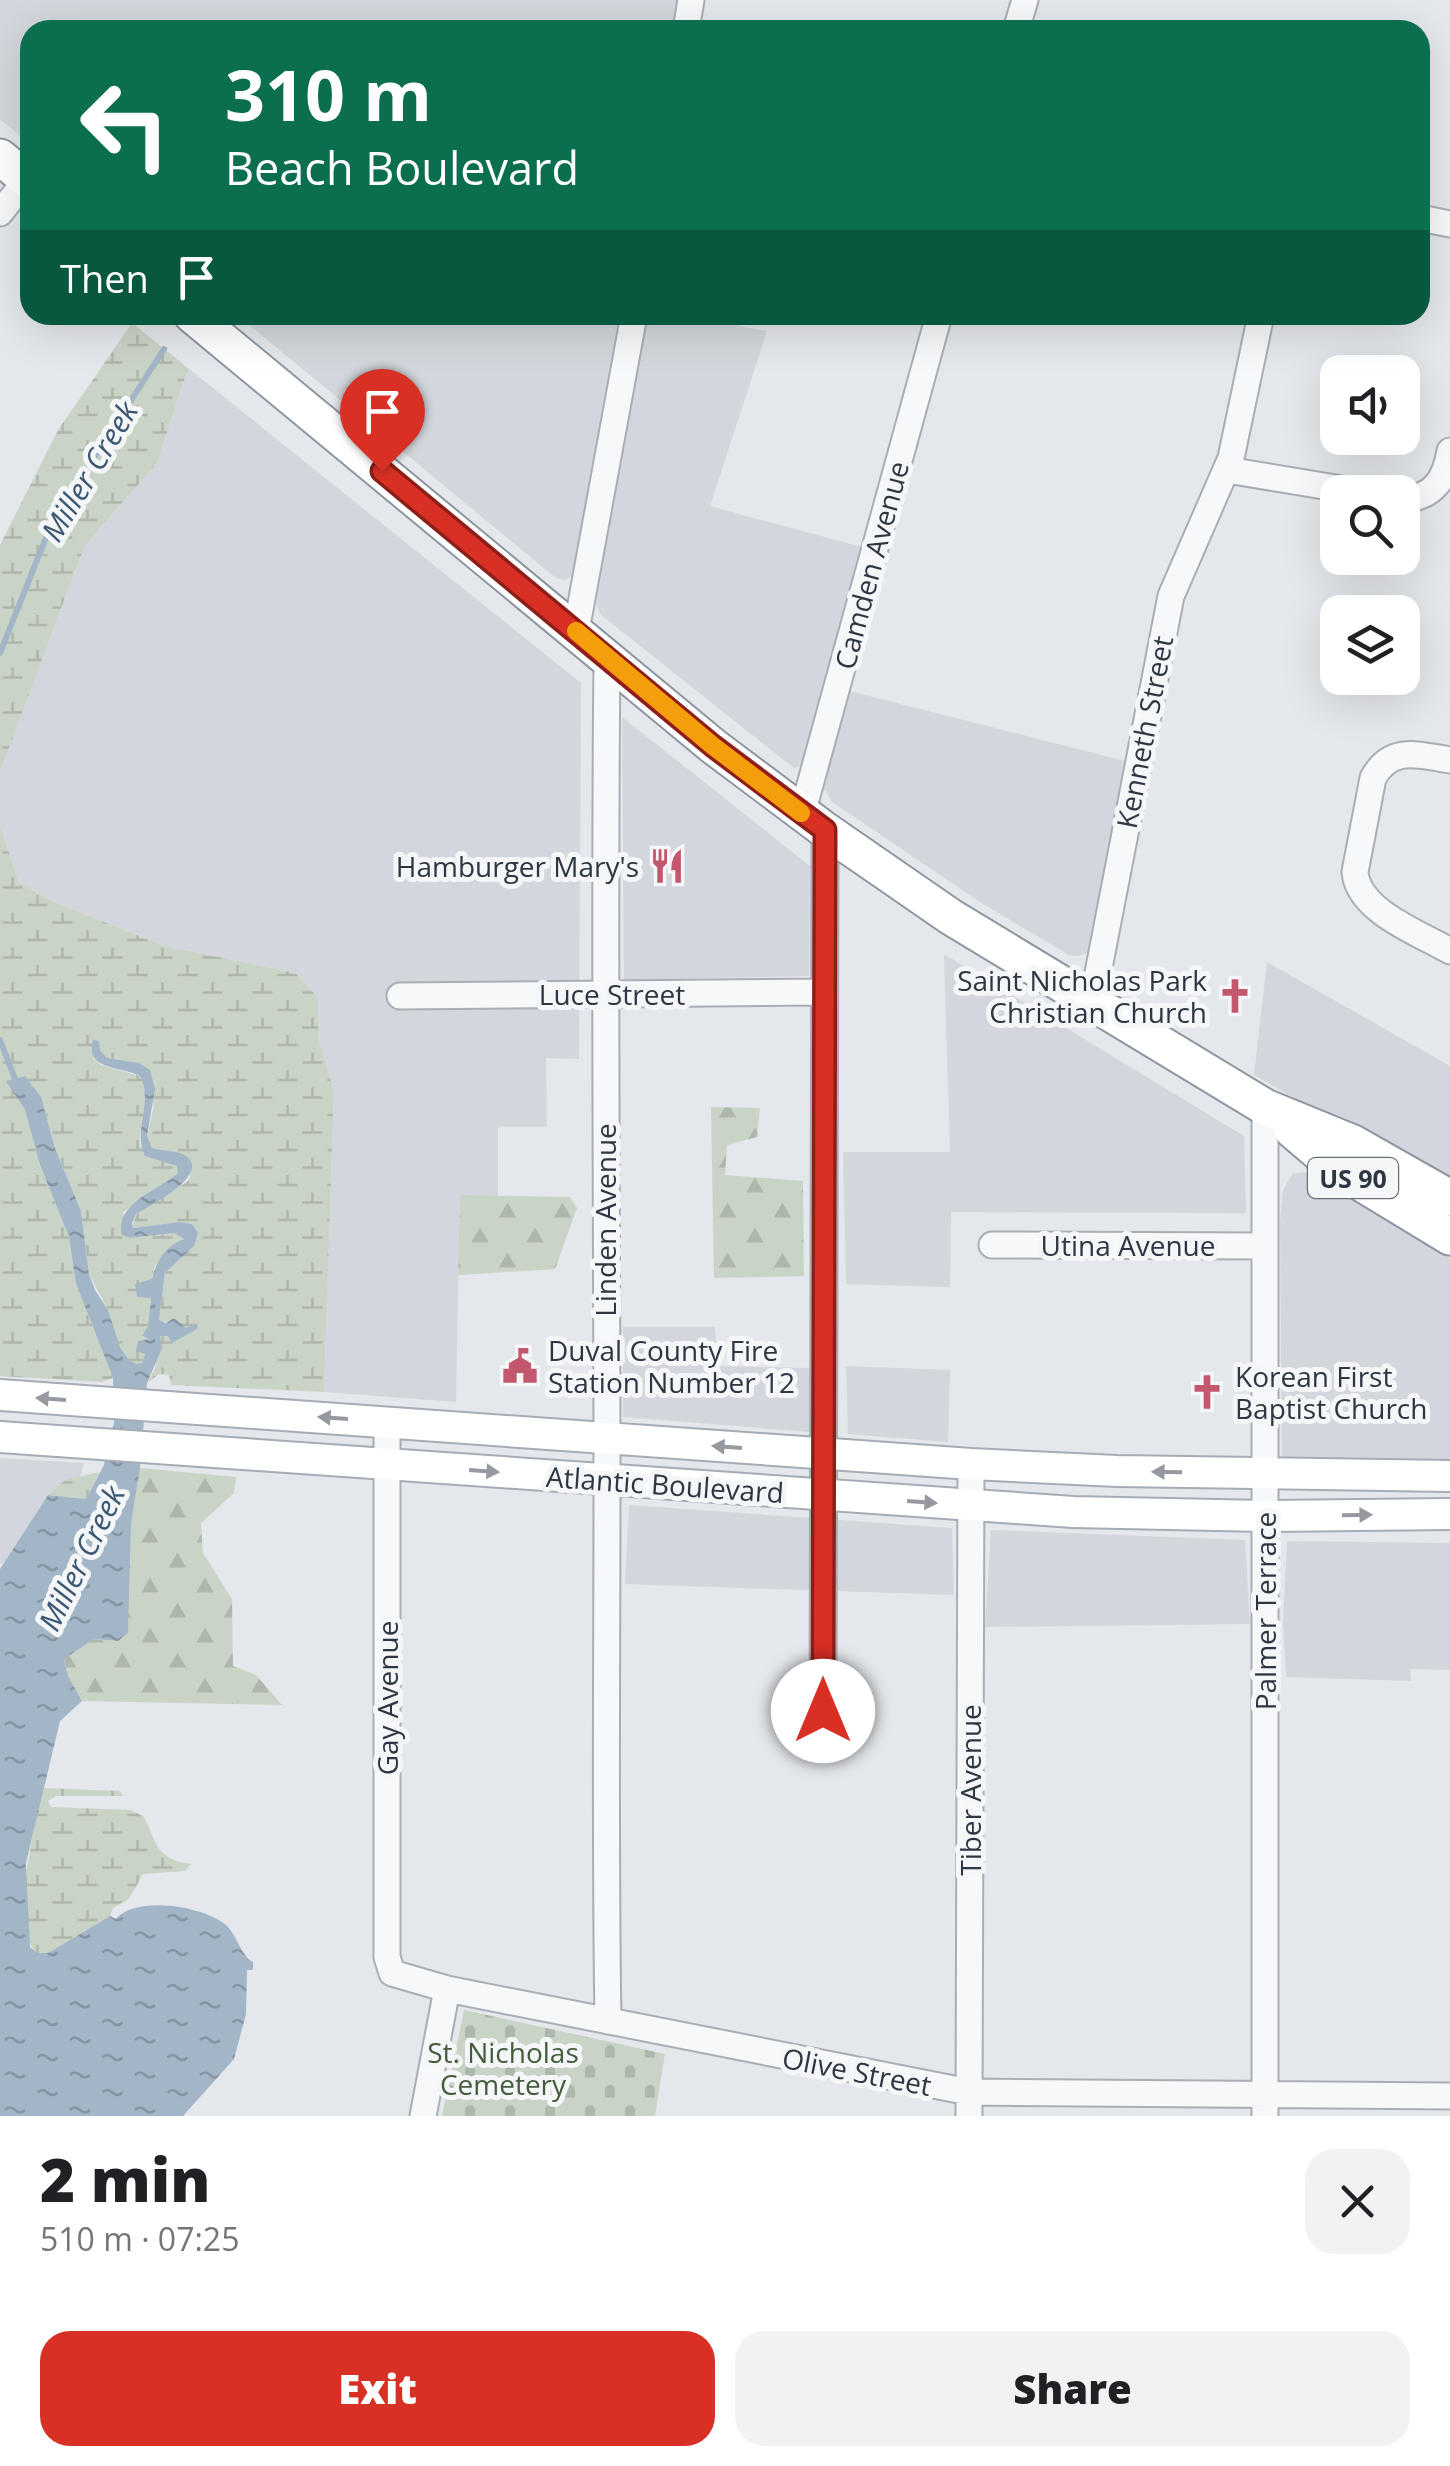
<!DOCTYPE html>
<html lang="en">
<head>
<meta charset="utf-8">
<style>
	:root { --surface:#fff; --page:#f2f2f2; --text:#202124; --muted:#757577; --accent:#d93025 }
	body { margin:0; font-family:"Open Sans",sans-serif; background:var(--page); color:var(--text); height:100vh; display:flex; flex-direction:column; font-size:38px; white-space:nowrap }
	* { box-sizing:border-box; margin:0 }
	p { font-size:32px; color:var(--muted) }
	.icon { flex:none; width:55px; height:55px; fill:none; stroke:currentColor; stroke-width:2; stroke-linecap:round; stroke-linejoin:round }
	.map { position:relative; height:2116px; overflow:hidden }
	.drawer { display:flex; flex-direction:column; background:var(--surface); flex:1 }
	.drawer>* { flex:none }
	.guide { position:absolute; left:20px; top:20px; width:1410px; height:305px; border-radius:30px; box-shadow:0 10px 40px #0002; background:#0b6e4f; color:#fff; overflow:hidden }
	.tools { position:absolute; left:1320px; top:355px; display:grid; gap:20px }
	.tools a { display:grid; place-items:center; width:100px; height:100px; border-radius:20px; background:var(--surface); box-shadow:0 10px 40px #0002; font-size:50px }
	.pin { position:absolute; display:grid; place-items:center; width:85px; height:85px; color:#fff; margin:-102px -42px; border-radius:50% 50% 50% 0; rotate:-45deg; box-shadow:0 0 10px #0007 }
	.pin .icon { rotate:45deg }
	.me { position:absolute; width:110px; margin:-55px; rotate:0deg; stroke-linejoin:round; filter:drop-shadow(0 0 8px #0008) }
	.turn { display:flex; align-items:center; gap:35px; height:210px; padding:0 40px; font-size:45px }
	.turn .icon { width:130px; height:130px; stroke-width:2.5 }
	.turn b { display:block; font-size:70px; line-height:85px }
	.then { display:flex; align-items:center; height:95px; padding:0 40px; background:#0003; gap:20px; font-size:38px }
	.round { display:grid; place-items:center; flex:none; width:105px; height:105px; border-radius:30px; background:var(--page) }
	.headline { display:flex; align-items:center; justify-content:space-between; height:170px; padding:0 40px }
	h1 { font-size:60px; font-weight:800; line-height:75px }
	.action { display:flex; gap:20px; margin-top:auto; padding:20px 40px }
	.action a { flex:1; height:115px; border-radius:30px; background:var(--accent); color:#fff; font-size:40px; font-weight:800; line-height:115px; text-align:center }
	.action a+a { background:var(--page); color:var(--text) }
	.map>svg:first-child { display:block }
</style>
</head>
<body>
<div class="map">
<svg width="1450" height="2116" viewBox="0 0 1450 2116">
	<defs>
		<pattern id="forest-firs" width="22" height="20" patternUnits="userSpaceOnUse" patternTransform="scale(2.5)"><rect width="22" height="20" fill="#cad4c6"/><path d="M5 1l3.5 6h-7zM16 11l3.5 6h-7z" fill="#aeb7ab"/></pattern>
		<pattern id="wetland-marsh" width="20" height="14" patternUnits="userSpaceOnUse" patternTransform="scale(2.5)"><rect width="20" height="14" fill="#cad4c6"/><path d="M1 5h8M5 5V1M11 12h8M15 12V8" fill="none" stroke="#aeb7ab"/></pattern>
		<pattern id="cemetery-stones" width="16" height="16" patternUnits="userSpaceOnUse" patternTransform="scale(2.5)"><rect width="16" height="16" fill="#cad4c6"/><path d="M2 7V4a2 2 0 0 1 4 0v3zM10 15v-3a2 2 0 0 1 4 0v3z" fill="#aeb7ab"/></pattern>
		<pattern id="water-ripples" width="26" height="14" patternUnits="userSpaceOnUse" patternTransform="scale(2.5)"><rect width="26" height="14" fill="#a3b6c7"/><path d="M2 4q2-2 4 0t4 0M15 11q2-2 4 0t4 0" fill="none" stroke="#8595a3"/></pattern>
	</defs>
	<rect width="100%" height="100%" fill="#e4e7eb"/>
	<!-- built -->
	<path fill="#d3d6dc" d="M0 0H679L673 30H30V144L0 119Z
		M237 315H622L575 573 566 580 556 578Z
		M645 315H681L767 331 710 506 865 548 804 764 794 768 601 615 596 604Z
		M188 368 581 683 579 1059 546 1058 547 1127H498V1196H460L456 1402 324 1392 334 1091 318 1037V998L296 973 164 946 59 904 19 883 0 824V772L84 547 157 463Z
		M849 691 1129 762 1090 952 1078 956 1069 955 980 902 832 802 824 789Z
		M622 717 810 866 809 976 624 980Z
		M944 954 1244 1136 1246 1213 951 1212 950 1287 846 1284 843 1152H950Z
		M1267 962 1450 1066V1187L1254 1075Z
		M1304 1172 1450 1258V1460L1282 1459 1280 1223 1283 1190 1293 1173Z
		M623 1327H715L718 1366 812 1368 810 1432 623 1417Z
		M846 1366 950 1370 948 1442 848 1434Z
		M0 1458 84 1463 80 1478 65 1480 48 1495 3 1564H0Z
		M629 1505 952 1528 954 1595 625 1584Z
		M991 1530 1245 1540 1250 1624 985 1627Z
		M1287 1541 1450 1543V1670L1410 1669 1411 1681 1286 1677 1283 1623Z"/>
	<!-- forest -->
	<path fill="url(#forest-firs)" d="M711 1107 760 1108 757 1137 727 1145 725 1175 803 1181 804 1276 714 1278Z
		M460 1195 570 1197 577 1208 555 1269 458 1275Z
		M140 1468 236 1477 234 1493 201 1523 203 1553 232 1599 233 1666 256 1675 282 1705 82 1701 68 1676 64 1658 94 1639 118 1641 131 1524Z"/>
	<!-- wetland -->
	<path fill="url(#wetland-marsh)" d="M132 323 188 368 157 463 84 547 0 772V545L58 430Z
		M0 824 19 883 59 904 164 946 296 973 318 998V1037L334 1091 324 1392 171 1385 169 1375 159 1374 147 1383 155 1369 160 1335 168 1336 172 1343 186 1328 159 1320 165 1273 194 1246 180 1222 132 1228 136 1214 188 1181 192 1171 166 1152 152 1148 147 1137 154 1105 139 1063 107 1058 100 1050 93 1058 101 1065 140 1076C152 1098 138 1122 140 1146L177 1166 179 1173 123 1212 130 1238 174 1233 184 1239 155 1265 152 1279 146 1283 147 1296 151 1298 148 1326 143 1337 151 1339 142 1363 138 1365 130 1361 121 1349 108 1310 89 1274 81 1211 55 1148 48 1121 7 1082 25 1110 40 1165 69 1237 76 1284 113 1378 102 1382 0 1376Z
		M100 1472 86 1499 48 1495 65 1480Z
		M44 1788 120 1791 123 1796H55L48 1801 51 1807 131 1810 144 1817C158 1845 156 1859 191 1864L185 1871 143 1874 129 1899 113 1908 110 1916 48 1953 37 1954C9 1926 35 1823 44 1788Z"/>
	<!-- cemetery -->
	<path fill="url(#cemetery-stones)" d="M464 2010 665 2054 655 2116H442Z"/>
	<!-- water -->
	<path fill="url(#water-ripples)" d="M93 1040 99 1041 100 1050 107 1058 139 1063 150 1070 155 1089 147 1136 152 1148C161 1151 176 1150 184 1155 215 1173 149 1206 136 1214L132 1223 133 1228 179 1222 192 1224 198 1233 194 1246 165 1273 159 1320 166 1323 174 1318 186 1328 197 1324V1329L172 1343 168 1336H160L162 1348 147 1383 140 1468 131 1524 128 1633 118 1641 94 1639 64 1659 68 1676 82 1701 60 1721 26 1863 30 1947 37 1953H48L110 1916 116 1919C136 1895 204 1906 226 1925 238 1936 240 1955 253 1962V1970H247L246 2014 234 2059 183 2116H0V1569L48 1495 86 1499 104 1465 114 1423 113 1378 76 1284 69 1237 40 1165 25 1110 6 1081 25 1076 41 1097 55 1148 81 1211 89 1274 95 1290 108 1310 121 1349 130 1361 137 1364 142 1363 145 1354 136 1351 138 1341 150 1339 142 1336 148 1326 151 1298 137 1297 135 1284 152 1279C157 1259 165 1247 184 1239L174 1233 130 1238 122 1235C114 1203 158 1191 178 1173L177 1166 145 1156C132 1129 154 1102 140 1076 122 1066 84 1071 93 1040Z"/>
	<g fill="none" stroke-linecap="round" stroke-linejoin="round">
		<!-- stream -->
		<path stroke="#a3b6c7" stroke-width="6" d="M0 653 51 525 164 349
			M0 1040 15 1079"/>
		<defs>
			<path id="minor" d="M686 30 691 0
				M1016 30 1025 0
				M0 213 27 179
				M1420 218 1450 224
				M1227 470 1360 492
				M1402 500C1434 497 1445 480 1450 451
				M576 631 634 315
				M607 659C604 934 607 1209 607 1484 607 1663 605 1842 608 2021
				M1450 760C1419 755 1391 745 1373 778L1355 872C1358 911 1419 933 1450 951
				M802 814 939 315
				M400 996 823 992
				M1092 1004 1171 596 1231 458 1261 315
				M1265 1107V2116
				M992 1245 1264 1246
				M387 1422V1957L392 1973 447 1989 969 2092 1450 2096
				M823 1711 825 830
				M423 2116 447 1989
				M969 2116 971 1464"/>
			<path id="major" d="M0 1395 971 1464 1117 1471 1450 1476
				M0 1437 1073 1512 1265 1516 1450 1514"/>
			<path id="highway" d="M0 157 30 182
				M192 315 713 746 825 830 951 917 1265 1107 1353 1143 1450 1198
				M1292 1130 1338 1169 1450 1237"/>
		</defs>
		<!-- minor casing -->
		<use href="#minor" stroke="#a9aeb5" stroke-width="29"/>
		<!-- major casing -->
		<use href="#major" stroke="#a5acb5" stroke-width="34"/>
		<!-- highway casing -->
		<use href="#highway" stroke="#8d96a0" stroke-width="39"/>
		<!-- minor -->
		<use href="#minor" stroke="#f7f8f9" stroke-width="25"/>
		<!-- major -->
		<use href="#major" stroke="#fff" stroke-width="30"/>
		<!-- highway -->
		<use href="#highway" stroke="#fff" stroke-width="35"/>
	</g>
	<!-- one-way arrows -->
	<defs><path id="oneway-solid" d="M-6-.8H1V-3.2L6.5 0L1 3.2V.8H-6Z" transform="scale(2.5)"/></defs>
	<g fill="#969aa0">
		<use href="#oneway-solid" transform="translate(51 1399) rotate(-176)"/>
		<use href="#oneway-solid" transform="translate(333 1418) rotate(-176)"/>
		<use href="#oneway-solid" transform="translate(727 1447) rotate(-176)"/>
		<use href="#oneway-solid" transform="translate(484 1471) rotate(4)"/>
		<use href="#oneway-solid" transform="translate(1167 1472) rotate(-179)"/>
		<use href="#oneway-solid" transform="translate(922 1502) rotate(4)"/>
		<use href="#oneway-solid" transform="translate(1357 1515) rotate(-1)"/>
	</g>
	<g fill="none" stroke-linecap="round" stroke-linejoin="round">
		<defs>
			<path id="route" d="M382 471 713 746 825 830 823 1711"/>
		</defs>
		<!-- route casing -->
		<use href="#route" stroke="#8d1f18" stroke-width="25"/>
		<!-- route -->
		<use href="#route" stroke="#d93025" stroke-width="18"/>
		<!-- slow -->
		<path stroke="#f59e0b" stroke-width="18" d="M576 631 713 746 801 813"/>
	</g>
	<!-- icons -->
	<defs>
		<symbol id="restaurant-bare" viewBox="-9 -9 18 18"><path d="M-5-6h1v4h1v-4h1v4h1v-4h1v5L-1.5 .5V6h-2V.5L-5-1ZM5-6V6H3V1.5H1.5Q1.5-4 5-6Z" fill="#c2576d" stroke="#f4f6f8" stroke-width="2.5" paint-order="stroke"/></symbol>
		<symbol id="church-bare" viewBox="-9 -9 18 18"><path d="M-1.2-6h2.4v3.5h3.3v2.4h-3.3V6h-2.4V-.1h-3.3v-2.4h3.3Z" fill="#c2576d" stroke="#f4f6f8" stroke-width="2.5" paint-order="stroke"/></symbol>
		<symbol id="civic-bare" viewBox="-9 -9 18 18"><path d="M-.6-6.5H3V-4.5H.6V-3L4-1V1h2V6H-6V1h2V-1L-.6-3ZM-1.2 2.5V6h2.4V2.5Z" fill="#c2576d" stroke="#f4f6f8" stroke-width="2.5" paint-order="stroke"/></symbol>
	</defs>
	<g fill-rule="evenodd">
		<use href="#restaurant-bare" x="642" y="841" width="50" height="50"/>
		<use href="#church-bare" x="1210" y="971" width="50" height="50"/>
		<use href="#civic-bare" x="495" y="1341" width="50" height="50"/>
		<use href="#church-bare" x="1182" y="1367" width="50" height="50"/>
	</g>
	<g text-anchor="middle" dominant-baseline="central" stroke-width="10" stroke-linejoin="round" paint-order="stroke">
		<!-- shield labels -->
		<rect fill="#f4f6f8" stroke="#697079" stroke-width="2.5" x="1308" y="1158" width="90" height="40" rx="8"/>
		<g font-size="25" font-weight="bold" fill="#2d3642">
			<text x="1353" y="1178">US 90</text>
		</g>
		<!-- street labels -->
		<g font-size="28" fill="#2d3642" stroke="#f4f6f8">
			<text transform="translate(871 565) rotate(-75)">Camden Avenue</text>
			<text transform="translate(1144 732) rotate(-79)">Kenneth Street</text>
			<text x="612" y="994">Luce Street</text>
			<text transform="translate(605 1220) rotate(-90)">Linden Avenue</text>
			<text x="1128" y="1245">Utina Avenue</text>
			<text transform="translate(665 1484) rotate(4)">Atlantic Boulevard</text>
			<text transform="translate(1265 1611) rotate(-90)">Palmer Terrace</text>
			<text transform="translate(387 1698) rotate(-90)">Gay Avenue</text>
			<text transform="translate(970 1790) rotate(-90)">Tiber Avenue</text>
			<text transform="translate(857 2071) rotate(11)">Olive Street</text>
		</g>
		<!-- poi labels -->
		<g font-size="28" fill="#2d3642" stroke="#f4f6f8" text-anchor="end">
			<text x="639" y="866">Hamburger Mary's</text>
			<text x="1207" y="980">Saint Nicholas Park<tspan x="1207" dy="32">Christian Church</tspan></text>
			<text x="548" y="1350" text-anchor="start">Duval County Fire<tspan x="548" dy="32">Station Number 12</tspan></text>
			<text x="1235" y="1376" text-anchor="start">Korean First<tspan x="1235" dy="32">Baptist Church</tspan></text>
		</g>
		<!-- park labels -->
		<g font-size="28" fill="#445c3c" stroke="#f4f6f8">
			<text x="503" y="2052">St. Nicholas<tspan x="503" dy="32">Cemetery</tspan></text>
		</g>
		<!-- water labels -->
		<g font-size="30" font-style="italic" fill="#3b5772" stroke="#f4f6f8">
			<text transform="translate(89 471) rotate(-59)">Miller Creek</text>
			<text transform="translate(81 1558) rotate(-64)">Miller Creek</text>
		</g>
	</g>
</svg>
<div class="tools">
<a><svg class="icon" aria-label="sound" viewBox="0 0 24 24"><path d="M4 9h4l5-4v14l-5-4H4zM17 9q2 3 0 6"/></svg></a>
<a><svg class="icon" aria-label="search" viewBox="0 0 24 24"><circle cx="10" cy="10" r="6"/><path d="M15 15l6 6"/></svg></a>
<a><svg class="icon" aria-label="layers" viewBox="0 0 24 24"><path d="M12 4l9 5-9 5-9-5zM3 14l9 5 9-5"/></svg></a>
</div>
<div class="pin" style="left:382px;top:471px;background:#d93025"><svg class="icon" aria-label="arrive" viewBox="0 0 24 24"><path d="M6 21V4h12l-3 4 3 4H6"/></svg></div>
<svg class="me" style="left:823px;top:1711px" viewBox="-20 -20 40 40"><circle r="19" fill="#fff"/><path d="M0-13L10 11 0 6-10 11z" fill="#d93025"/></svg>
<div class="guide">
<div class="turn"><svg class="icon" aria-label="left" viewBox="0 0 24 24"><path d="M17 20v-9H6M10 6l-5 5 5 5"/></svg><div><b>310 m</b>Beach Boulevard</div></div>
<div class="then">Then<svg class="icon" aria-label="arrive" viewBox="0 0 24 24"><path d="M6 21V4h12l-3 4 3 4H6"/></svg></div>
</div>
</div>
<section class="drawer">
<div class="headline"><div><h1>2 min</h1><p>510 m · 07:25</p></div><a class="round"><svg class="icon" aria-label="close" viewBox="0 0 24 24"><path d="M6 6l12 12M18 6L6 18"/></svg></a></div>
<div class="action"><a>Exit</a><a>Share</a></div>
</section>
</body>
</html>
